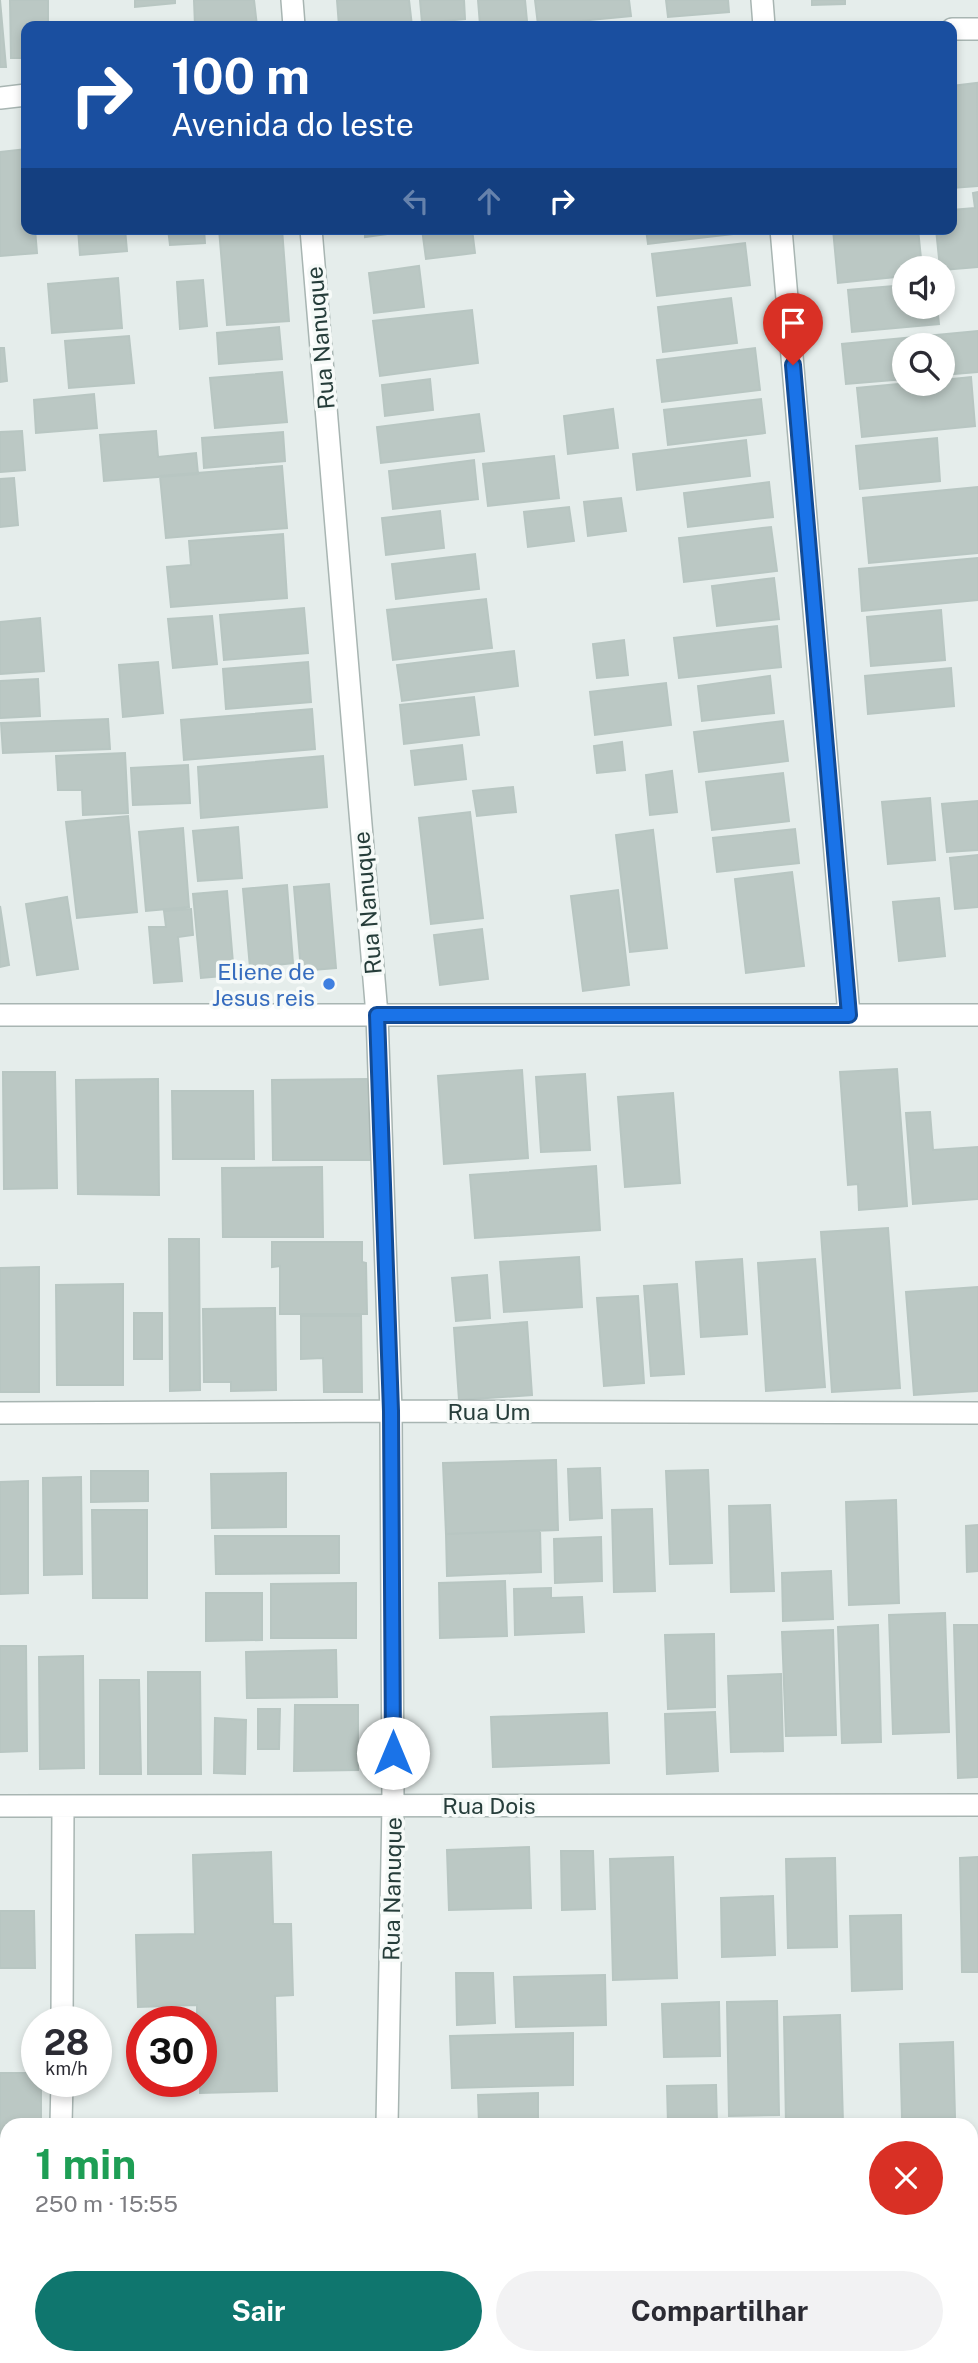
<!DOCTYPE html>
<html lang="pt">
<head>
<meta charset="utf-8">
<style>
	:root { --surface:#fff; --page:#f2f2f3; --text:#2b2b33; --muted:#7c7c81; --accent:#0f766e }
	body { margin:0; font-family:"Public Sans",sans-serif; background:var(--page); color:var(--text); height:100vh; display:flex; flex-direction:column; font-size:26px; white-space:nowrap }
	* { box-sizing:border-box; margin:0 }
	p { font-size:23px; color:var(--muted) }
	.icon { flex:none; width:38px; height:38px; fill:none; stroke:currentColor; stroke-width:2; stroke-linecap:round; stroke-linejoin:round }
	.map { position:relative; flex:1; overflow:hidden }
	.sheet { position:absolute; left:0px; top:2118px; width:978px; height:247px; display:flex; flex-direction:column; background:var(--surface); border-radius:21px 21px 0 0; box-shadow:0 4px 10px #0003 }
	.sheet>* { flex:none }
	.banner { position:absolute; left:21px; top:21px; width:936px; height:214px; border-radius:14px; box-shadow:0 4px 10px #0003; background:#1a4fa0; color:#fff; overflow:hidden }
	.buttons { position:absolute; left:892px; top:256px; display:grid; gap:14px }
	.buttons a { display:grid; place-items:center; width:63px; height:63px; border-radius:50%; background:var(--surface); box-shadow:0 4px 10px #0003; font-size:35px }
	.speed { position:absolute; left:21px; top:2006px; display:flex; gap:14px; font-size:35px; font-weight:700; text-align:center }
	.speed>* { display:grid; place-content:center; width:91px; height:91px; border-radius:50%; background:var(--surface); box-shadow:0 4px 10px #0003; line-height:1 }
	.speed small { font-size:18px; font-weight:400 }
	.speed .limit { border:10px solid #d22; background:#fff; color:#111 }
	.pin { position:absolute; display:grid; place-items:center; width:60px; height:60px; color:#fff; margin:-72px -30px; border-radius:50% 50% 50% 0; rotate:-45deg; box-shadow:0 0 7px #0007 }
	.pin .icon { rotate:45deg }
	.me { position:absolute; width:77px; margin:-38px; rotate:0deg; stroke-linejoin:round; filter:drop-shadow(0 0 5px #0008) }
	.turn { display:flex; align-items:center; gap:24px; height:147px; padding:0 35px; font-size:32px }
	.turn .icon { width:91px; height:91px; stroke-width:2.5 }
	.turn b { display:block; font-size:49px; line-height:60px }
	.lanes { display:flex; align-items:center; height:66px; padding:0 35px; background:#0003; justify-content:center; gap:35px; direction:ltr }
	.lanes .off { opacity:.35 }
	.round { display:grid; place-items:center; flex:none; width:74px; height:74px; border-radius:37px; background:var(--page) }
	.headline { display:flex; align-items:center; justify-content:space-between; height:119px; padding:0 35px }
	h1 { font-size:42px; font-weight:700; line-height:52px; color:#1e9e55 }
	.button { display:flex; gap:14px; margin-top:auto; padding:14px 35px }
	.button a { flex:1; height:80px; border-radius:42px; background:var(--accent); color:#fff; font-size:28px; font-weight:700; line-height:80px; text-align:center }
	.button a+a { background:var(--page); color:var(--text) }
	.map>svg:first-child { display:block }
</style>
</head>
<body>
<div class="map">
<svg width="978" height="2363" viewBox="0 0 978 2363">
	<rect width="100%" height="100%" fill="#e5edeb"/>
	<!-- building -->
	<path fill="#bbc8c4" stroke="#b8c6c2" stroke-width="2" d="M0 0 6 67H0Z
		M10 0H48V26H26V58H11Z
		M135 0H175V3L135 7Z
		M194 0H254L257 26H195Z
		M337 0H409L412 26H339Z
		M420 0H464L465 19 422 23Z
		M478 0H525L527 21 480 25Z
		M535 0H629L631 16 538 25Z
		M666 0H728L729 12 668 17Z
		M812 0H845V4L812 5Z
		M977 83 978 186 952 188V86Z
		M26 149V229H35L37 253 0 256V152Z
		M978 192V267L943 270V268H940L936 229H952V210L975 208 973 193Z
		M78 229H125L127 251 80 255Z
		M168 229H204L205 243 170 245Z
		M219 229H282L289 321 227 325Z
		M365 229H417V230L365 237Z
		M422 229H472L475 253 426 259Z
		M646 229H741V233L648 244Z
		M833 229H918L922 268H905V276L838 283Z
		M745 243 750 285 657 296 652 254Z
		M419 266 424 307 374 313 369 273Z
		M118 278 122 328 52 333 48 284Z
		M203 280 207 326 180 329 177 282Z
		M905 285V306H937L939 324 852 332 848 290Z
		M731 298 737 343 663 352 658 307Z
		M472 310 478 363 380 376 373 321Z
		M279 327 282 359 219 364 217 333Z
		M978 331V372L943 375V345H905V379L846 384 842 344Z
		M129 336 134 383 69 388 65 341Z
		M0 348H4L7 381 0 382Z
		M755 348 760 390 662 402 657 360Z
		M282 372 287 422 215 428 210 378Z
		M971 377 975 426 862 437 857 388 909 383H943V380Z
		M430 379 433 410 385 416 382 385Z
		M94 394 97 428 36 433 34 400Z
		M761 399 765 433 668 445 664 410Z
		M613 409 618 448 568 454 564 416Z
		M479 414 484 451 381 463 377 427Z
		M22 431 25 470 0 472V432Z
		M156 431 158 457 196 453 198 474 104 481 100 435Z
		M283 432 285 461 204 468 202 438Z
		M937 438 940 481 860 489 856 446Z
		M746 440 750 476 637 490 633 454Z
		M554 456 559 498 488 506 483 464Z
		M474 460 478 499 393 509 389 471Z
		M282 466 287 528 166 538 160 476Z
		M14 478 18 525 0 527V479Z
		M769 482 773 517 688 527 684 493Z
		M978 487V553L869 563 863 498Z
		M621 498 626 531 588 536 584 502Z
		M569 507 574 541 528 547 524 512Z
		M440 511 444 548 386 555 382 518Z
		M771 527 777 571 684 582 679 538Z
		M283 534 287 598 171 607 167 567 191 565 189 541Z
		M475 554 479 589 396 599 392 564Z
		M978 558V600L862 611 859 569Z
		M774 578 779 619 717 626 712 586Z
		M486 599 492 648 393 660 387 610Z
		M304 608 308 653 224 660 220 615Z
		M941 610 945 660 871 666 867 617Z
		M212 616 217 664 173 668 168 619Z
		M40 618 44 671 0 674V622Z
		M777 626 781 667 679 678 674 638Z
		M624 640 628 675 597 678 593 644Z
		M514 651 518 686 402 701 397 665Z
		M158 662 163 713 123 717 119 665Z
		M308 662 311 702 226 709 223 669Z
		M951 668 954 706 868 714 865 676Z
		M770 676 774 713 702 721 698 686Z
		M38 679 40 716 0 718V681Z
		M666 683 671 725 595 735 590 692Z
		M474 697 479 735 404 744 400 705Z
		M312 709 315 749 184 760 181 720Z
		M108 719 110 749 3 753 1 723Z
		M783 721 788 761 699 772 694 732Z
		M622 742 625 770 597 773 594 746Z
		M462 745 466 779 415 785 411 751Z
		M125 753 128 813 83 815 82 790H58L56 756Z
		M323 756 327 807 201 818 198 767Z
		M188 765 190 803 133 805 131 768Z
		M672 771 677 812 650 815 646 775Z
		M783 773 789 821 712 830 706 782Z
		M513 787 516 812 477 816 473 791Z
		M930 798 935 860 888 864 882 802Z
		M978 801V850L947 852 942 804Z
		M470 812 483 918 431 924 419 818Z
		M128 816 137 912 77 918 66 822Z
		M238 827 242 878 198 881 193 831Z
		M183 828 189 907 146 911 139 832Z
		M795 829 799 863 717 872 713 838Z
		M653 830 667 948 630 952 616 835Z
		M978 855V907L955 909 950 858Z
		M792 872 804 966 746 973 735 879Z
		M329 884 336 968 301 971 294 887Z
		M287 885 293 963 250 968 243 889Z
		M618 890 629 985 583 991 571 896Z
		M227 891 234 975 201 978 193 894Z
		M67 897 78 969 37 975 26 904Z
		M939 898 945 956 899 961 893 902Z
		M0 906 9 965 0 967Z
		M191 909 193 935 178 937 182 981 154 983 149 927H166L164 911Z
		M482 929 488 979 440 985 434 935Z
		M897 1069 907 1206 859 1210 858 1184 848 1185 840 1072Z
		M522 1070 528 1158 444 1164 438 1076Z
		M3 1072H55L57 1188 4 1189Z
		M585 1074 590 1150 541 1152 536 1077Z
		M158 1079 159 1195 78 1194 76 1080Z
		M370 1079 371 1160H273L272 1080Z
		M172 1091H253L254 1159H173Z
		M673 1093 680 1183 625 1187 618 1097Z
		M930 1112 933 1150 978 1147V1199L913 1204 906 1113Z
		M596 1166 600 1230 475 1238 470 1175Z
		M322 1167 323 1237H223L222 1168Z
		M888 1228 900 1388 832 1392 821 1232Z
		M169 1239H199L200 1390 170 1391Z
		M272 1242H362V1262L366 1263 367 1314H280V1266L272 1267Z
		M579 1257 582 1307 504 1312 500 1262Z
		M742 1259 747 1334 701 1337 696 1262Z
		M815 1259 825 1387 766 1391 758 1263Z
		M39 1267V1392H0V1268Z
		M487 1275 490 1318 456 1321 452 1278Z
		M123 1284V1385H57L56 1285Z
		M677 1284 684 1374 651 1376 644 1286Z
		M978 1287V1391L914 1395 906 1292Z
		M638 1296 644 1383 604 1386 597 1298Z
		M275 1308 276 1390 231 1391V1382H204L203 1309Z
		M134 1313H162V1359H134Z
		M301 1316H361L362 1392H324L323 1358 301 1359Z
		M527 1322 532 1395 459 1400 454 1328Z
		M556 1460 558 1530 446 1534 443 1463Z
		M600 1468 602 1518 570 1520 568 1469Z
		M708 1470 712 1563 670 1564 666 1471Z
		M91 1471H148V1501L91 1502Z
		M286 1473V1527L212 1528 211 1474Z
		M81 1477 82 1574 44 1575 43 1478Z
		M28 1481V1593L0 1594V1482Z
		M896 1500 899 1603 849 1605 846 1502Z
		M770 1505 774 1591 731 1592 729 1506Z
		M652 1509 655 1591 614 1592 612 1510Z
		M92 1510H147V1598H93Z
		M978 1525V1571L967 1572 966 1526Z
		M540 1530 541 1572 447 1576 446 1534Z
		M215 1536H339V1573L216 1574Z
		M601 1537 602 1581 555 1583 554 1539Z
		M831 1571 833 1619 783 1621 782 1573Z
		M505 1581 507 1636 440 1638 439 1583Z
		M356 1583V1638H271V1584Z
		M551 1588V1598L582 1597 584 1632 515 1635 514 1589Z
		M206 1593H262V1640L206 1641Z
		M945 1613 949 1732 893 1734 889 1615Z
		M878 1625 881 1742 842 1743 838 1627Z
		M954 1625H978V1777L958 1778Z
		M833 1630 836 1735 786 1736 782 1632Z
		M714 1634 715 1707 668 1709 665 1635Z
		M0 1646H26L27 1751 0 1752Z
		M336 1650 337 1697 247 1698 246 1652Z
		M83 1656 84 1768 40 1769 39 1657Z
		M148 1672H200L201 1774H148Z
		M781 1674 783 1751 731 1752 728 1676Z
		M100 1680H139L141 1774H100Z
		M295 1705H358V1770L294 1771Z
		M258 1709H280L279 1749H258Z
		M715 1712 718 1771 667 1774 665 1714Z
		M607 1713 609 1763 493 1767 491 1717Z
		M215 1718 246 1720 245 1774 214 1773Z
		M529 1847 531 1908 449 1910 447 1850Z
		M561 1851H593L595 1909 562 1910Z
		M271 1852 273 1924H291L293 1995 275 1996 277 2091 200 2093 201 2021H197V2005L138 2007 136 1935 195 1934 193 1855Z
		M673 1857 677 1978 613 1980 610 1859Z
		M978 1857V1972H962L960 1858Z
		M835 1858 837 1947 788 1948 786 1859Z
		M773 1896 775 1955 722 1957 721 1898Z
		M0 1911H34L35 1968H0Z
		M901 1915 902 1989 852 1991 850 1916Z
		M456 1973H493L495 2023 457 2025Z
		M605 1975 606 2025 516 2027 514 1977Z
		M777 2001 779 2115 729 2116 727 2002Z
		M719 2002 720 2056 664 2057 662 2004Z
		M840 2015 843 2124H786L784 2017Z
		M573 2033V2085L452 2088 450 2036Z
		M953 2042 955 2117 902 2118 900 2044Z
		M0 2073H37V2081H41V2124H7V2155H0Z
		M716 2085 717 2124H668L667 2086Z
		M538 2093V2124H479L478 2095Z
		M0 2231H7V2311H0Z
		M304 2357H349V2363H304Z
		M442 2357H543V2363H442Z"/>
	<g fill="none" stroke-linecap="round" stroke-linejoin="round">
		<defs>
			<path id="street" d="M292 0 294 26
				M762 0 764 26
				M952 29H978
				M0 98 26 95
				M311 229 377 1015 391 1411 393 1805 387 2124
				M781 229 849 1015
				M0 1015H978
				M0 1413 391 1411 978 1413
				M0 1806 978 1805
				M62 2021 63 1807
				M61 2124 62 2081
				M971 2184H978
				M0 2189H7
				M80 2363 85 2357
				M366 2363 367 2357"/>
		</defs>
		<!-- street casing -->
		<use href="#street" stroke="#a8b5b2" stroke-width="24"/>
		<!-- street -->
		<use href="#street" stroke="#fff" stroke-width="21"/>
	</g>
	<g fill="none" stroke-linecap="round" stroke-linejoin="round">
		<defs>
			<path id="route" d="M393 1753 391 1411 377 1015H849L793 365"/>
		</defs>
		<!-- route casing -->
		<use href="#route" stroke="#114b97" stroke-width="18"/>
		<!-- route -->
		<use href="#route" stroke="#1a73e8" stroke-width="12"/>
	</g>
	<!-- markers -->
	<circle fill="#3f7fe0" stroke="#f6faf8" stroke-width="2.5" cx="329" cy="984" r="7"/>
	<g text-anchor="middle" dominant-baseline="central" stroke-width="7" stroke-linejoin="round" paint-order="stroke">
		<!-- street labels -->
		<g font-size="23" fill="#263d3a" stroke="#f6faf8">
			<text transform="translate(320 338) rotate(-95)">Rua Nanuque</text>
			<text transform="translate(367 903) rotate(-95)">Rua Nanuque</text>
			<text x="489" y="1411">Rua Um</text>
			<text x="489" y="1805">Rua Dois</text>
			<text transform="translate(392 1889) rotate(-89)">Rua Nanuque</text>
		</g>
		<!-- shop labels -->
		<g font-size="23" fill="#366cbe" stroke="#f6faf8" text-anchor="end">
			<text x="315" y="971">Eliene de<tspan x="315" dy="26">Jesus reis</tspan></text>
		</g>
	</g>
</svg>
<div class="buttons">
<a><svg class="icon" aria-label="sound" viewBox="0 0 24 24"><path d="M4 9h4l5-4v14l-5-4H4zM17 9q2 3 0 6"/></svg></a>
<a><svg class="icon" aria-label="search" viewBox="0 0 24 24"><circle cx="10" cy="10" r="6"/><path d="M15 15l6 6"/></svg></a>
</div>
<div class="speed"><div>28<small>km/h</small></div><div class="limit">30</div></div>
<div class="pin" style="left:793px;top:365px;background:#d93025"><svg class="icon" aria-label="arrive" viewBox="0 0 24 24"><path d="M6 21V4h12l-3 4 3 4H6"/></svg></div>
<svg class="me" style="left:393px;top:1753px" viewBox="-20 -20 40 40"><circle r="19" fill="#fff"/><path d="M0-13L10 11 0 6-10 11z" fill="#1a73e8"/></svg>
<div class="banner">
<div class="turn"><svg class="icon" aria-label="right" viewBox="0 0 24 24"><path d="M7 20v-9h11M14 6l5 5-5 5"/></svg><div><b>100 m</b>Avenida do leste</div></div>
<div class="lanes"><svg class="icon off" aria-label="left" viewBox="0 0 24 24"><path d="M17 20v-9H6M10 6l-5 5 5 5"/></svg><svg class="icon off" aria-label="ahead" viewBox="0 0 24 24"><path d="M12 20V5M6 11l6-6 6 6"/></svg><svg class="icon" aria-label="right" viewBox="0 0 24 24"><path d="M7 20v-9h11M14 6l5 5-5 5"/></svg></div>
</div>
<section class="sheet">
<div class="headline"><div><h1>1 min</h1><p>250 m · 15:55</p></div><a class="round" style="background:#d93025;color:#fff"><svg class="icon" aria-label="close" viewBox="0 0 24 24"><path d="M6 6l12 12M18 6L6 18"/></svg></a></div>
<div class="button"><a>Sair</a><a>Compartilhar</a></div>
</section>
</div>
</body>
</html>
